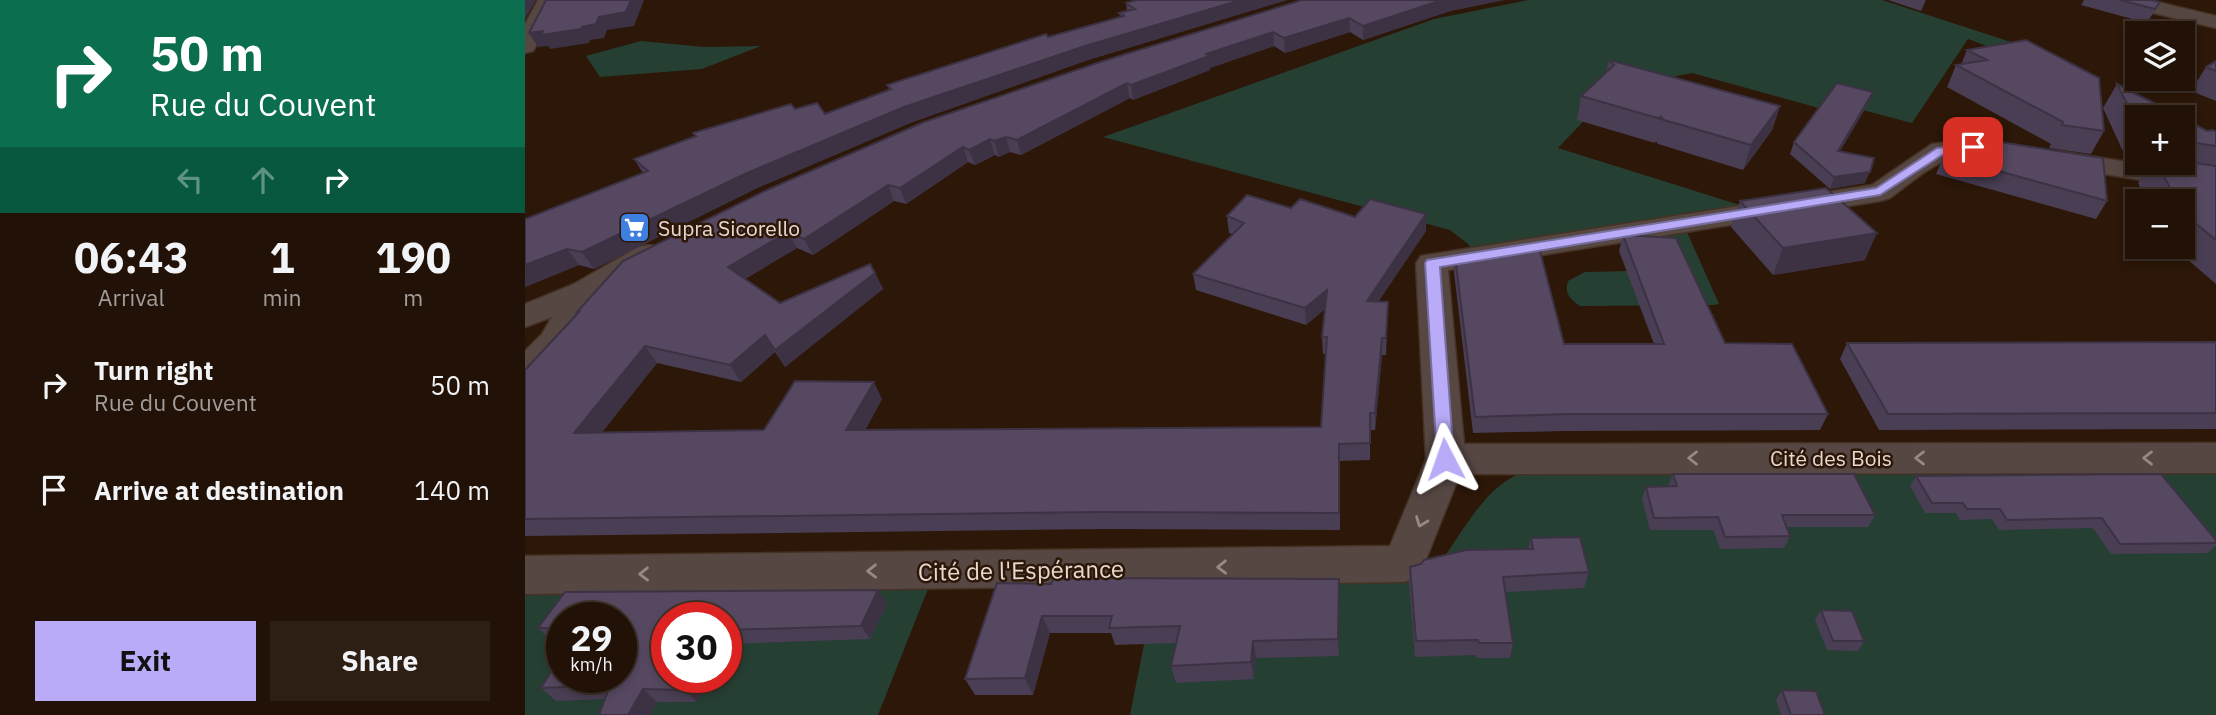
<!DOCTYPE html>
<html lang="en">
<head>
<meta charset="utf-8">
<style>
	:root { --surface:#211106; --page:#2d1f14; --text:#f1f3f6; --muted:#a29d9b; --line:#3e3128; --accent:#b9abf7 }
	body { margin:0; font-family:"IBM Plex Sans",sans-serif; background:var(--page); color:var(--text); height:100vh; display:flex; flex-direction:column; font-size:26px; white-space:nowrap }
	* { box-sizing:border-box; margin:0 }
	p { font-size:23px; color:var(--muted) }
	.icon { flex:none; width:38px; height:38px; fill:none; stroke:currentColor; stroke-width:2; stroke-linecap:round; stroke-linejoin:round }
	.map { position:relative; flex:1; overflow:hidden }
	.panel { display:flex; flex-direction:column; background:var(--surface); width:525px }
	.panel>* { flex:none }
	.guide { background:#0b6e4f; color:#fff; overflow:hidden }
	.buttons { position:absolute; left:1600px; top:21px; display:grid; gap:14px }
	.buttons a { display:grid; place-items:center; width:70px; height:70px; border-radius:0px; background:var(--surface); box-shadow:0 4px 10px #0003,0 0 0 2px var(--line); font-size:35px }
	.speed { position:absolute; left:21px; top:602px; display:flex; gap:14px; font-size:35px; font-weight:700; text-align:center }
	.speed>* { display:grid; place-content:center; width:91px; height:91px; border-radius:50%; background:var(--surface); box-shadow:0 4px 10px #0003,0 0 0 2px var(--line); line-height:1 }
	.speed small { font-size:18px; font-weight:400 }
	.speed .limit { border:10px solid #d22; background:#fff; color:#111 }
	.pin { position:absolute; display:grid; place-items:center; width:60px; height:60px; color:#fff; margin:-30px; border-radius:14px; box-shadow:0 4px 10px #0006 }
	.me { position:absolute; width:77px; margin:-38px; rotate:356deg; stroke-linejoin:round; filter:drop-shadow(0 0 5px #0008) }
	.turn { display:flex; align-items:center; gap:24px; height:147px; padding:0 35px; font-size:32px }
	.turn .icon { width:91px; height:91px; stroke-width:2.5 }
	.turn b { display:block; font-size:49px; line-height:60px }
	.lanes { display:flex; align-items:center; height:66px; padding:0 35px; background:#0003; justify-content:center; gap:35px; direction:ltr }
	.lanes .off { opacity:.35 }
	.eta { display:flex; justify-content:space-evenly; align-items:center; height:119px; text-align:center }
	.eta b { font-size:42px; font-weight:700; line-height:49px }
	.cta { display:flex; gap:14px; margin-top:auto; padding:14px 35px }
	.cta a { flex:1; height:80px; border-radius:0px; background:var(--accent); color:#111; font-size:28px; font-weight:700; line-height:80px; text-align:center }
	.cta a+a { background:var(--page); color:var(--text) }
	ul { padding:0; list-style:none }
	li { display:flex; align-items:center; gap:21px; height:105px; padding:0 35px }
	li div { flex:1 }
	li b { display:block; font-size:26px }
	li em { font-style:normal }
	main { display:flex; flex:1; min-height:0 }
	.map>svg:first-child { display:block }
</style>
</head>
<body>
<main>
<section class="panel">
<div class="guide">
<div class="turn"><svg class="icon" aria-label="right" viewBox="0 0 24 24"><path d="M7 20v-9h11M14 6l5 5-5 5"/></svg><div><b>50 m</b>Rue du Couvent</div></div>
<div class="lanes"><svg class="icon off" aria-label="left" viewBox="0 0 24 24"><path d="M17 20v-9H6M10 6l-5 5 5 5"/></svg><svg class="icon off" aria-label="ahead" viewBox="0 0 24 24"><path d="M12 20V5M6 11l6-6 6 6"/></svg><svg class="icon" aria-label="right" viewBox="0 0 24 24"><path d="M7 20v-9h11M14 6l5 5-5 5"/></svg></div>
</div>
<div class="eta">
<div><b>06:43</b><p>Arrival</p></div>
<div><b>1</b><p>min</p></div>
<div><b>190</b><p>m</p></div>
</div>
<ul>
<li><svg class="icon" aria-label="right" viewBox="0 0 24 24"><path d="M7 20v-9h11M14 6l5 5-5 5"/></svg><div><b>Turn right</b><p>Rue du Couvent</p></div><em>50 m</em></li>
<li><svg class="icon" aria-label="arrive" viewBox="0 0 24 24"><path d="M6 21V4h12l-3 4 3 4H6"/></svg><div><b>Arrive at destination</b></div><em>140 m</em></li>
</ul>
<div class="cta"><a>Exit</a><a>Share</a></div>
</section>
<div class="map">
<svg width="1691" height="715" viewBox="0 0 1691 715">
	<rect width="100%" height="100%" fill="#2c1708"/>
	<!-- green -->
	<path fill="#263f33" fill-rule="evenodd" d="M1003 0H1357L1489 43 1472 50 1443 39 1387 123 1307 102 1301 110 1167 73 1090 88 1033 148 1234 211 1158 223 1194 304 1188 305 1055 306C1045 299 1039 294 1043 281L1060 272 1106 271 1094 233 952 256 943 244 925 230 578 137 909 19Z
		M116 41 179 47 236 46 177 69 75 77 61 56Z
		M1691 458V715H605L634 568 913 566C938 532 961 483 1002 471Z
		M410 571 353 715H0V575ZM37 618H96V677H37ZM142 618H201V677H142Z"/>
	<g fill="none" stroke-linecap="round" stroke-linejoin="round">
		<defs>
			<path id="street" d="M13 0H33L11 46 8 51 0 53V24Z
				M1588 0H1624L1691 16V28L1591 4Z
				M1448 139 1491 145 1495 151 1491 157C1476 160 1462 155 1447 155 1415 155 1390 180 1365 198L1355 201 923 270 939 444 1691 443V473L935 474 894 577 879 582 0 594V556L865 546 901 459 891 263 896 256 1347 185 1407 144Z
				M1533 151 1691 176V192L1523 165 1519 159 1523 153Z
				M124 245 135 247 139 254 135 261 72 298 41 350 13 381 0 384V351L17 334 27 317 0 327V304L49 284 113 247Z"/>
		</defs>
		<!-- street casing -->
		<use href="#street" stroke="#463224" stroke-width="3"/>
		<!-- street -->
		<use href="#street" fill="#564743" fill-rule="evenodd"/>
	</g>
	<!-- wall -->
	<path fill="#493e53" d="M612 0H762L563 60 385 123 230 189 69 269 54 265 0 287 118 173 109 159 170 136 168 133 270 109 300 114 364 90 362 85 595 17 594 13 602 11 601 3Z
		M777 0H979L925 11 838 40 825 32 760 53 749 46 685 68V70L608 100 605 98 496 155 485 152 474 157 470 155 450 165 443 162 381 204 369 201 288 255 272 248 220 279 255 303 350 273 358 289 260 367 250 352 216 382 132 363 77 432 239 430 357 399 340 430 796 427 801 354H798L797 337 800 309 781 325 671 290 668 274 708 234 704 233 702 216 766 208 830 217 901 231 853 302H863L861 355H857L850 430H845V460L815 461V530L584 529 0 536V370L53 314 52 312Z
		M1363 0H1401L1396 11Z
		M1559 0H1626L1635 2 1622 23 1556 5Z
		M1501 40 1579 131 1566 154 1524 148 1526 144 1422 87 1431 65H1436L1442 50Z
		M1084 60 1255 106 1247 130 1218 170 1133 144 1131 141 1130 143 1052 120 1056 96 1081 73Z
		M1691 61V101L1666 91 1681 67Z
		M1592 84 1612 117V161L1602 160 1578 108Z
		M1343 104 1315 151 1340 183 1305 189 1265 154 1269 142Z
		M1657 118 1682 131 1691 132V284L1648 247H1657V201H1621L1613 183 1625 163H1622H1657Z
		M1419 156 1582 201 1571 219 1411 174Z
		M1215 201 1340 260 1248 275 1206 227Z
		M1098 235 1200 343 1303 414 1295 430 1039 431 948 433 929 272 930 256 1039 344H1129L1094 251Z
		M1691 342V429L1354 430 1315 359 1322 343Z
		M1148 474 1350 515 1343 527H1262L1265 536 1259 548 1195 549 1188 530H1125L1117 499 1121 487 1143 486Z
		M1391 476 1691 540V545L1683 553 1586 554 1568 528 1474 530 1467 519 1435 520 1431 513H1400L1385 486Z
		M1006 538 1064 572 1059 588 980 592 988 643 985 658H951V655L890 657 884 583 885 567 1003 549Z
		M814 579V656L731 658 729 679 651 683 646 666 651 643 590 645 586 633H525L508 695H450L440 679 526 584Z
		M353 590 362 604 345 639 205 644 201 650V618H142V677H186L172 702H132L125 715H74L80 699 31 701 16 688 37 654V677H96V618H37V642H28L13 628 40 592Z
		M1296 610 1339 641 1333 651 1302 650 1290 620Z
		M1257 690 1300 715H1256L1251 700Z"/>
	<!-- shaded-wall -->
	<path fill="#3c3243" d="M0 0H11L0 19Z
		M106 0H119L109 26 82 30 79 38 65 40 64 43 25 49 23 46 13 47 4 33 57 27Z
		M716 0H762L563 60 385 123 230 189 69 269 57 252 222 173 379 107 560 46Z
		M917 0H979L925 11 838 40V26Z
		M824 18 825 32 760 53 759 38Z
		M748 32 749 46 685 68V70L608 100 606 85 681 54Z
		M602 83 605 98 496 155 492 140Z
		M1348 92 1343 104 1308 163 1313 151Z
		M1255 106 1247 130 1218 170 1226 145Z
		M481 137 485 152 474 157 469 141Z
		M465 139 470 155 450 165 444 150Z
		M438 147 443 162 381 204 375 188Z
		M1345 172 1340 183 1305 189 1309 177Z
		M363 185 369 201 288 255 279 239Z
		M901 214V231L842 318V301Z
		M263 232 272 248 212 283 203 267Z
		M1352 233 1340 260 1248 275 1258 248Z
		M42 249 54 265 0 287V265Z
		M350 273 358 289 260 367 250 350Z
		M802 290 803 306 781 325 780 308Z
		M240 335 250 352 216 382 205 365Z
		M857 338V355L850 430V413Z
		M120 346 132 363 63 450 49 433Z
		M349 382 357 399 331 447 321 430Z
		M814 579V656L813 639Z
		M353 590 362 604 345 639 336 626Z
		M517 616 525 633 508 695 500 678Z
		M201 640 205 644 201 650Z
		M728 641 731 658 729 679 726 662Z
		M166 677H186L172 702 159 690Z
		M118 689 132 702 125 715H103Z"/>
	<!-- building -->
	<path fill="#554860" stroke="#3c3243" stroke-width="2" d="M21 0H106L101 12 74 17 71 24 57 27 56 29 16 35 18 31 4 33Z
		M612 0H716L560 46 379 107 222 173 57 252 42 249 0 265V219L123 171 109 159 171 136 168 133 266 104 270 109 292 103 300 114 366 89 362 85 521 34 523 37 599 16 594 13 610 9 601 3Z
		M777 0H917L838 26 824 18 759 38 748 32 681 54 684 56 606 85 602 83 492 140 481 137 469 141 465 139 444 150 438 147 375 188 363 185 279 239 263 232 203 267 255 303 345 264 350 273 250 350 240 335 205 365 120 346 49 433 239 430 270 381 349 382 321 430 796 427 802 337H797L802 290 780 308 668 274 719 223 702 216 722 195 766 208 775 199 830 217 845 199 901 214 842 301 863 302 861 338H857L850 413H845V443L814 444V513L579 512 0 519V370L54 312H52L98 261 244 189 399 122 578 61Z
		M1595 0H1626L1635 2 1630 9Z
		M1501 40 1574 78 1579 131 1537 125 1538 122 1431 65 1462 60 1442 50Z
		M1084 60 1255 106 1226 145 1139 120 1135 116 1136 119 1056 96 1089 65Z
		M1691 61V71L1681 67Z
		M1312 83 1348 92 1313 151 1349 158 1345 172 1309 177 1269 142Z
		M1592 84 1656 117H1612V123Z
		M1657 118 1682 131 1688 130 1691 132V146L1657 141Z
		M1474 142 1578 158 1582 201 1419 156 1441 143Z
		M1657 161 1691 166V240L1658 213 1657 201H1652L1632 163H1657Z
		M1301 188 1352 233 1258 248 1215 201Z
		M1098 235 1151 238 1200 343 1267 344 1303 414H1042L950 417 930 256 960 251H1015L1039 344H1139Z
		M1691 342V413L1363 414 1322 343Z
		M1148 474H1329L1350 515H1257L1265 536 1200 537 1193 517 1129 518 1121 487 1152 486Z
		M1636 474 1691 540V543L1595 544 1577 518 1482 520 1475 509H1442L1438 503H1407L1391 476Z
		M1055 537 1064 572 978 577 988 643H954L953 640 891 641 885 567 896 564 899 560 941 550 1008 549 1006 538Z
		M562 578 814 579 813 639 728 641 726 662 646 666 655 626 584 628 587 616H517L500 678 440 679 472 583 526 584 528 579Z
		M353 590 336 626 201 630V618H142V677H166L159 690 118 689 103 715H74L85 685 16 688 37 654V677H96V618H37V628H13L40 592Z
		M1296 610 1327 611 1339 641H1308Z
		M1257 690 1291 691 1300 715H1266Z"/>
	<!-- one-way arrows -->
	<defs><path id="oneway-chevron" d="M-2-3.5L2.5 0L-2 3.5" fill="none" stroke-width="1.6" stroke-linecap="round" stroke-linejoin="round" transform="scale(1.75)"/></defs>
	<g stroke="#988982">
		<use href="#oneway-chevron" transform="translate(1168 458) rotate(180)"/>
		<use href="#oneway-chevron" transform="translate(1395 458) rotate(180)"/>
		<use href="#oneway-chevron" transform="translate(1623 458) rotate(180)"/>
		<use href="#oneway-chevron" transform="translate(896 522) rotate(111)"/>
		<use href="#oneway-chevron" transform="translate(697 567) rotate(179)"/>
		<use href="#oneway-chevron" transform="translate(347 571) rotate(179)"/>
		<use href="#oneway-chevron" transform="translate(119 574) rotate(179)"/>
	</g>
	<!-- route -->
	<path fill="#b9abf7" stroke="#786fa1" stroke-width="2" d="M1448 144 1452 145V150L1419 154 1355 195 915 267 929 459 927 463H914L912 459 900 263 902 260 1351 188 1412 148Z"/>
	<!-- icons -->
	<defs>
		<symbol id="supermarket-square" viewBox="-11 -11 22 22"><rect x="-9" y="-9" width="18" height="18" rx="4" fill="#3f7fe0" stroke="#2c1708"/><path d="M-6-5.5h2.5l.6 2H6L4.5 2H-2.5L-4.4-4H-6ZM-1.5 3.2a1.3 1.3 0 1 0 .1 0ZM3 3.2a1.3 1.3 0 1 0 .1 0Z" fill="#fff"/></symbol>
	</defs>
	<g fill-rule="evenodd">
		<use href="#supermarket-square" x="92" y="210" width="35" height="35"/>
	</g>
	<g text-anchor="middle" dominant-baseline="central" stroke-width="5" stroke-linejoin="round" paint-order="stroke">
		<!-- poi labels -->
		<g font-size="21" fill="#e8d9d0" stroke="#2c1708" text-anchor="start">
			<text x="133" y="228">Supra Sicorello</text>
		</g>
		<!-- street labels -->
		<g font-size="21" fill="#e8d9d0" stroke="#2c1708">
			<text x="1306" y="458">Cité des Bois</text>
		</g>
		<!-- near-street labels -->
		<g font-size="24" fill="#e8d9d0" stroke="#2c1708">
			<text transform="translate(496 570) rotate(-1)">Cité de l'Espérance</text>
		</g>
	</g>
</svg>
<div class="buttons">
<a><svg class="icon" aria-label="layers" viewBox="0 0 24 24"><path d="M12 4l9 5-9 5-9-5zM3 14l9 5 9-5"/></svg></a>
<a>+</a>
<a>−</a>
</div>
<div class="speed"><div>29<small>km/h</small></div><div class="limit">30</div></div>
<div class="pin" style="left:1448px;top:147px;background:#d93025"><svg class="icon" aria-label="arrive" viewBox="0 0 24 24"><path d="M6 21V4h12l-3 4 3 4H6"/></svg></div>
<svg class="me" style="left:920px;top:459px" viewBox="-20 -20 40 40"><path d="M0-17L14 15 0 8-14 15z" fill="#b9abf7" stroke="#fff" stroke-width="4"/></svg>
</div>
</main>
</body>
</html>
